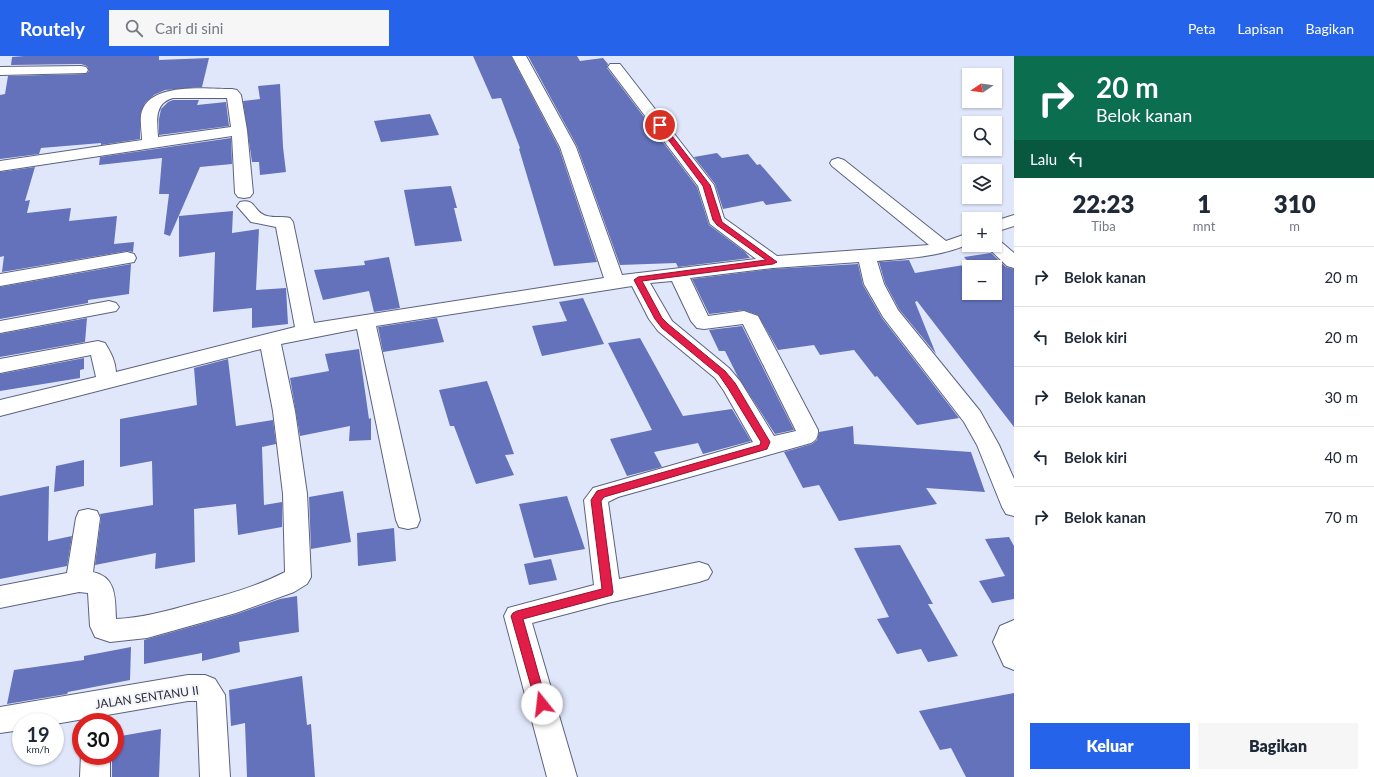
<!DOCTYPE html>
<html lang="id">
<head>
<meta charset="utf-8">
<style>
	:root { --surface:#fff; --page:#f6f6f7; --text:#1f2937; --muted:#747a83; --line:#e0e1e3; --accent:#2563eb }
	body { margin:0; font-family:Lato,sans-serif; background:var(--page); color:var(--text); height:100vh; display:flex; flex-direction:column; font-size:15px; white-space:nowrap }
	* { box-sizing:border-box; margin:0 }
	p { font-size:13px; color:var(--muted) }
	.icon { flex:none; width:22px; height:22px; fill:none; stroke:currentColor; stroke-width:2; stroke-linecap:round; stroke-linejoin:round }
	.map { position:relative; flex:1; overflow:hidden }
	.side { display:flex; flex-direction:column; background:var(--surface); width:360px }
	.side>* { flex:none }
	.guide { background:#0b6e4f; color:#fff; overflow:hidden }
	.needle { width:26px; rotate:257deg }
	.buttons { position:absolute; left:962px; top:12px; display:grid; gap:8px }
	.buttons a { display:grid; place-items:center; width:40px; height:40px; border-radius:0px; background:var(--surface); box-shadow:0 1px 3px #0004; font-size:20px }
	.speed { position:absolute; left:12px; top:657px; display:flex; gap:8px; font-size:20px; font-weight:700; text-align:center }
	.speed>* { display:grid; place-content:center; width:52px; height:52px; border-radius:50%; background:var(--surface); box-shadow:0 1px 3px #0004; line-height:1 }
	.speed small { font-size:10px; font-weight:400 }
	.speed .limit { border:6px solid #d22; background:#fff; color:#111 }
	.pin { position:absolute; display:grid; place-items:center; width:34px; height:34px; color:#fff; margin:-17px; border:2px solid #fff; border-radius:50%; box-shadow:0 1px 4px #0007 }
	.me { position:absolute; width:44px; margin:-22px; rotate:344deg; stroke-linejoin:round; filter:drop-shadow(0 0 3px #0008) }
	.turn { display:flex; align-items:center; gap:14px; height:84px; padding:0 16px; font-size:18px }
	.turn .icon { width:52px; height:52px; stroke-width:2.5 }
	.turn b { display:block; font-size:28px; line-height:34px }
	.then { display:flex; align-items:center; height:38px; padding:0 16px; background:#0003; gap:8px; font-size:15px }
	.eta { display:flex; justify-content:space-evenly; align-items:center; height:68px; text-align:center }
	.eta b { font-size:24px; font-weight:800; line-height:28px }
	.action { display:flex; gap:8px; margin-top:auto; padding:8px 16px }
	.action a { flex:1; height:46px; border-radius:0px; background:var(--accent); color:#fff; font-size:16px; font-weight:800; line-height:46px; text-align:center }
	.action a+a { background:var(--page); color:var(--text) }
	ul { padding:0; list-style:none }
	li { display:flex; align-items:center; gap:12px; height:60px; padding:0 16px; border-top:1px solid var(--line) }
	li div { flex:1 }
	li b { display:block; font-size:15px }
	li em { font-style:normal }
	header { display:flex; align-items:center; gap:24px; box-sizing:border-box; height:56px; padding:0 20px; background:var(--accent); color:#fff }
	header strong { font-size:19px }
	nav { display:flex; gap:22px; margin-inline-start:auto; font-size:14px }
	.search { width:280px; height:36px; background:var(--page); display:flex; align-items:center; gap:10px; box-sizing:border-box; padding:0 14px; border-radius:0px; color:var(--muted); font-size:15px }
	main { display:flex; flex:1; min-height:0 }
	.map>svg:first-child { display:block }
</style>
</head>
<body>
<header>
<strong>Routely</strong>
<div class="search"><svg class="icon" aria-label="search" viewBox="0 0 24 24"><circle cx="10" cy="10" r="6"/><path d="M15 15l6 6"/></svg>Cari di sini</div>
<nav><a>Peta</a><a>Lapisan</a><a>Bagikan</a></nav>
</header>
<main>
<div class="map">
<svg width="1014" height="721" viewBox="0 0 1014 721">
	<rect width="100%" height="100%" fill="#e1e7fb"/>
	<!-- building -->
	<path fill="#6372bb" fill-rule="evenodd" d="M24 0H159V4L209 2 202 31 165 34 154 39 145 47 140 59V83L101 89V87L41 92 39 98 0 103V39L5 38 8 20 86 18 89 15 87 10 81 8 11 9 12 1Z
		M473 0H511L559 92 597 206 554 210 519 93 520 92 501 42 492 43Z
		M528 0H577L580 5 603 2 608 8 607 12 697 131 709 169 745 196 750 202 678 211 676 207 620 209 577 90Z
		M280 28 283 91 286 116 260 119 259 106H252L243 45 260 43 258 30Z
		M173 44H199L197 49 226 46 229 70 159 79V63L161 53 168 46Z
		M430 58 439 79 381 86 374 65Z
		M231 82 232 108 200 111 170 180 164 178 169 138H159L162 102 99 109 100 101Z
		M717 97 722 102 748 98 757 109 760 108 792 145 766 149 763 145 723 153 715 128 694 101Z
		M35 111 25 145 30 144 27 157 71 152 69 165 117 160 114 188 134 186 133 196 127 195 2 216 4 200 0 201V116Z
		M451 130 457 152H454L462 185 415 190 404 134Z
		M233 155 232 177 259 173 256 234 286 232 288 268 252 272V252L213 256 215 196 179 201V160Z
		M991 197 1006 211 1014 213V371L917 245 915 246 936 298 899 253 885 227 879 206 909 204 915 217 970 208 964 201ZM969 211H995V237H969Z
		M389 201 400 252 374 256 369 235 323 244 314 214 365 209 364 205Z
		M131 208 129 238 88 244V247L0 263V231Z
		M858 208 863 229 882 262 959 362 917 369 877 320 875 321 854 294 820 299 814 289 778 294 758 259 744 254 709 258 692 223 773 213Z
		M583 242 604 288 542 300 532 270 567 265 559 246Z
		M87 262 85 286 0 301V278Z
		M437 262 444 286 383 296 378 271Z
		M742 270 794 374 775 378 738 321 725 295H719L709 274Z
		M640 282 683 360 732 353 751 385 703 398 698 387 654 396 662 411 627 420 610 383 652 374 608 287Z
		M359 293 369 363 371 362V384L349 385 350 370 300 380 290 322 329 315 325 298Z
		M84 302V313L80 314V322L0 335V318Z
		M228 303 236 370 273 364 276 388 262 391 264 449 282 446V471L238 479 236 448 194 453 195 506 155 513 156 497 95 509 101 462 100 458 153 449 152 405 120 411V363L197 349 194 312Z
		M487 325 514 398 505 399 514 419 476 428 454 370H450L439 334Z
		M853 370 854 388 971 396 985 436 926 432 937 448 839 465 819 429 803 432 784 396 812 388 817 384 819 376Z
		M84 404V430L54 436 56 410Z
		M49 430 48 485 72 480 67 510 0 523V440Z
		M343 435 351 486 311 493 309 441Z
		M567 440 585 493 534 502 519 448Z
		M394 472 396 505 358 510 357 477Z
		M1009 481 1014 490V543L992 547 979 525 1005 520 985 483Z
		M900 489 933 548H928L958 600 928 606 921 593 897 598 877 563 889 561 854 492Z
		M551 503 557 524 529 529 524 508Z
		M297 540 299 576 239 586 240 596 202 605V597L144 608V584L237 558 280 543Z
		M131 591 130 624 68 636 67 638 7 648 14 614 84 604V600Z
		M302 620 307 669 311 668 315 721H247L245 667 231 670 229 634Z
		M1014 637V721H966L951 692 940 694 919 655Z
		M161 673 159 721H112V700H115V681Z"/>
	<g fill="none" stroke-linecap="round" stroke-linejoin="round">
		<defs>
			<path id="minor" d="M512 0H526L576 91 622 219 756 203 710 168 698 130 608 11 610 8H620L714 129 724 162 777 200 929 189 832 110 830 107 832 104 838 102 844 104 946 185 969 177V188C939 201 909 202 877 205L884 228 898 254 980 355 999 389 1014 423V460L1006 458 1002 451 977 389 964 366 883 261 864 228 859 206 773 212 690 222 708 260 744 255 758 260 818 374C818 380 817 384 811 387L618 441 608 446 619 523 699 506 708 509 712 516 708 523 699 526 608 547 532 567 577 721H547L504 560 508 552 594 529 584 444 593 432 753 386 724 335 715 322 658 275 649 263 632 230 376 270 420 464 417 471 408 473 399 471 396 464 357 273 281 288 295 355 307 438 311 521 307 528 294 536 236 557 147 582 110 586 95 581 90 570 88 537 79 536 0 552V530L67 517 76 462 79 455 88 453 97 455 100 462 93 516C117 521 115 543 116 563 141 562 167 555 192 548 223 540 256 531 285 516L283 438 273 355 261 293 0 360V344L96 321 91 299 0 317V303L98 285 105 287C111 297 115 304 116 316L295 271 276 171 251 166 237 150 240 146C257 142 253 157 267 160 275 162 283 160 290 162L293 166 314 267 604 222 560 91ZM672 225 691 265 697 272 704 273 743 268 796 375 774 380 740 325 729 312 672 265 650 227Z
				M81 10 86 11 88 14 86 17 0 19V11Z
				M232 33 237 34 241 39 247 74 253 137 250 141 244 142 238 141 235 137 232 80 0 115V105L142 84C142 76 140 67 141 59 147 25 207 33 232 33ZM173 42H227L231 71 158 81C157 65 154 47 173 42Z
				M1014 159V170L995 176V165Z
				M995 184 1000 185 1014 197V212L1007 210 985 189H995Z
				M127 196 134 198 136 202 134 206 0 230V218Z
				M109 245 116 247 119 251 116 255 0 277V265Z
				M1014 564V614L1004 610 993 586 1000 570Z
				M188 619H205L215 623 225 639 230 721H200L197 645H188L55 668V666H21V674L0 677V651Z
				M81 698V700H110V721H80Z"/>
		</defs>
		<!-- minor casing -->
		<use href="#minor" stroke="#5b627e" stroke-width="2"/>
		<!-- minor -->
		<use href="#minor" fill="#fff" fill-rule="evenodd"/>
	</g>
	<!-- route -->
	<path fill="#e11d48" stroke="#92132f" d="M658 67H662L710 129 722 166 777 206 773 208 642 225 662 262 668 268 725 315 735 327 770 386 767 393 604 441 601 445 613 536 612 539 523 563 547 648 546 652 542 653 537 652 536 648 511 560 513 557 517 555 602 533 591 444 597 435 760 389 761 386 728 332 719 319 662 272 655 263 634 224 638 221 766 204 717 169 713 164 703 130 658 70Z"/>
	<g text-anchor="middle" dominant-baseline="central" stroke-width="4" stroke-linejoin="round" paint-order="stroke">
		<!-- near-street labels -->
		<g font-size="12" fill="#2b2f3b" stroke="#f3f5fb">
			<text transform="translate(147 641) rotate(-8)">JALAN SENTANU II</text>
		</g>
	</g>
</svg>
<div class="buttons">
<a><svg class="needle" viewBox="-14 -14 28 28"><path d="M0-13l5 13h-10z" fill="#e53935"/><path d="M0 13l5-13h-10z" fill="#747a83"/></svg></a>
<a><svg class="icon" aria-label="search" viewBox="0 0 24 24"><circle cx="10" cy="10" r="6"/><path d="M15 15l6 6"/></svg></a>
<a><svg class="icon" aria-label="layers" viewBox="0 0 24 24"><path d="M12 4l9 5-9 5-9-5zM3 14l9 5 9-5"/></svg></a>
<a>+</a>
<a>−</a>
</div>
<div class="speed"><div>19<small>km/h</small></div><div class="limit">30</div></div>
<div class="pin" style="left:660px;top:69px;background:#d93025"><svg class="icon" aria-label="arrive" viewBox="0 0 24 24"><path d="M6 21V4h12l-3 4 3 4H6"/></svg></div>
<svg class="me" style="left:542px;top:648px" viewBox="-20 -20 40 40"><circle r="19" fill="#fff"/><path d="M0-13L10 11 0 6-10 11z" fill="#e11d48"/></svg>
</div>
<section class="side">
<div class="guide">
<div class="turn"><svg class="icon" aria-label="right" viewBox="0 0 24 24"><path d="M7 20v-9h11M14 6l5 5-5 5"/></svg><div><b>20 m</b>Belok kanan</div></div>
<div class="then">Lalu<svg class="icon" aria-label="left" viewBox="0 0 24 24"><path d="M17 20v-9H6M10 6l-5 5 5 5"/></svg></div>
</div>
<div class="eta">
<div><b>22:23</b><p>Tiba</p></div>
<div><b>1</b><p>mnt</p></div>
<div><b>310</b><p>m</p></div>
</div>
<ul>
<li><svg class="icon" aria-label="right" viewBox="0 0 24 24"><path d="M7 20v-9h11M14 6l5 5-5 5"/></svg><div><b>Belok kanan</b></div><em>20 m</em></li>
<li><svg class="icon" aria-label="left" viewBox="0 0 24 24"><path d="M17 20v-9H6M10 6l-5 5 5 5"/></svg><div><b>Belok kiri</b></div><em>20 m</em></li>
<li><svg class="icon" aria-label="right" viewBox="0 0 24 24"><path d="M7 20v-9h11M14 6l5 5-5 5"/></svg><div><b>Belok kanan</b></div><em>30 m</em></li>
<li><svg class="icon" aria-label="left" viewBox="0 0 24 24"><path d="M17 20v-9H6M10 6l-5 5 5 5"/></svg><div><b>Belok kiri</b></div><em>40 m</em></li>
<li><svg class="icon" aria-label="right" viewBox="0 0 24 24"><path d="M7 20v-9h11M14 6l5 5-5 5"/></svg><div><b>Belok kanan</b></div><em>70 m</em></li>
</ul>
<div class="action"><a>Keluar</a><a>Bagikan</a></div>
</section>
</main>
</body>
</html>
